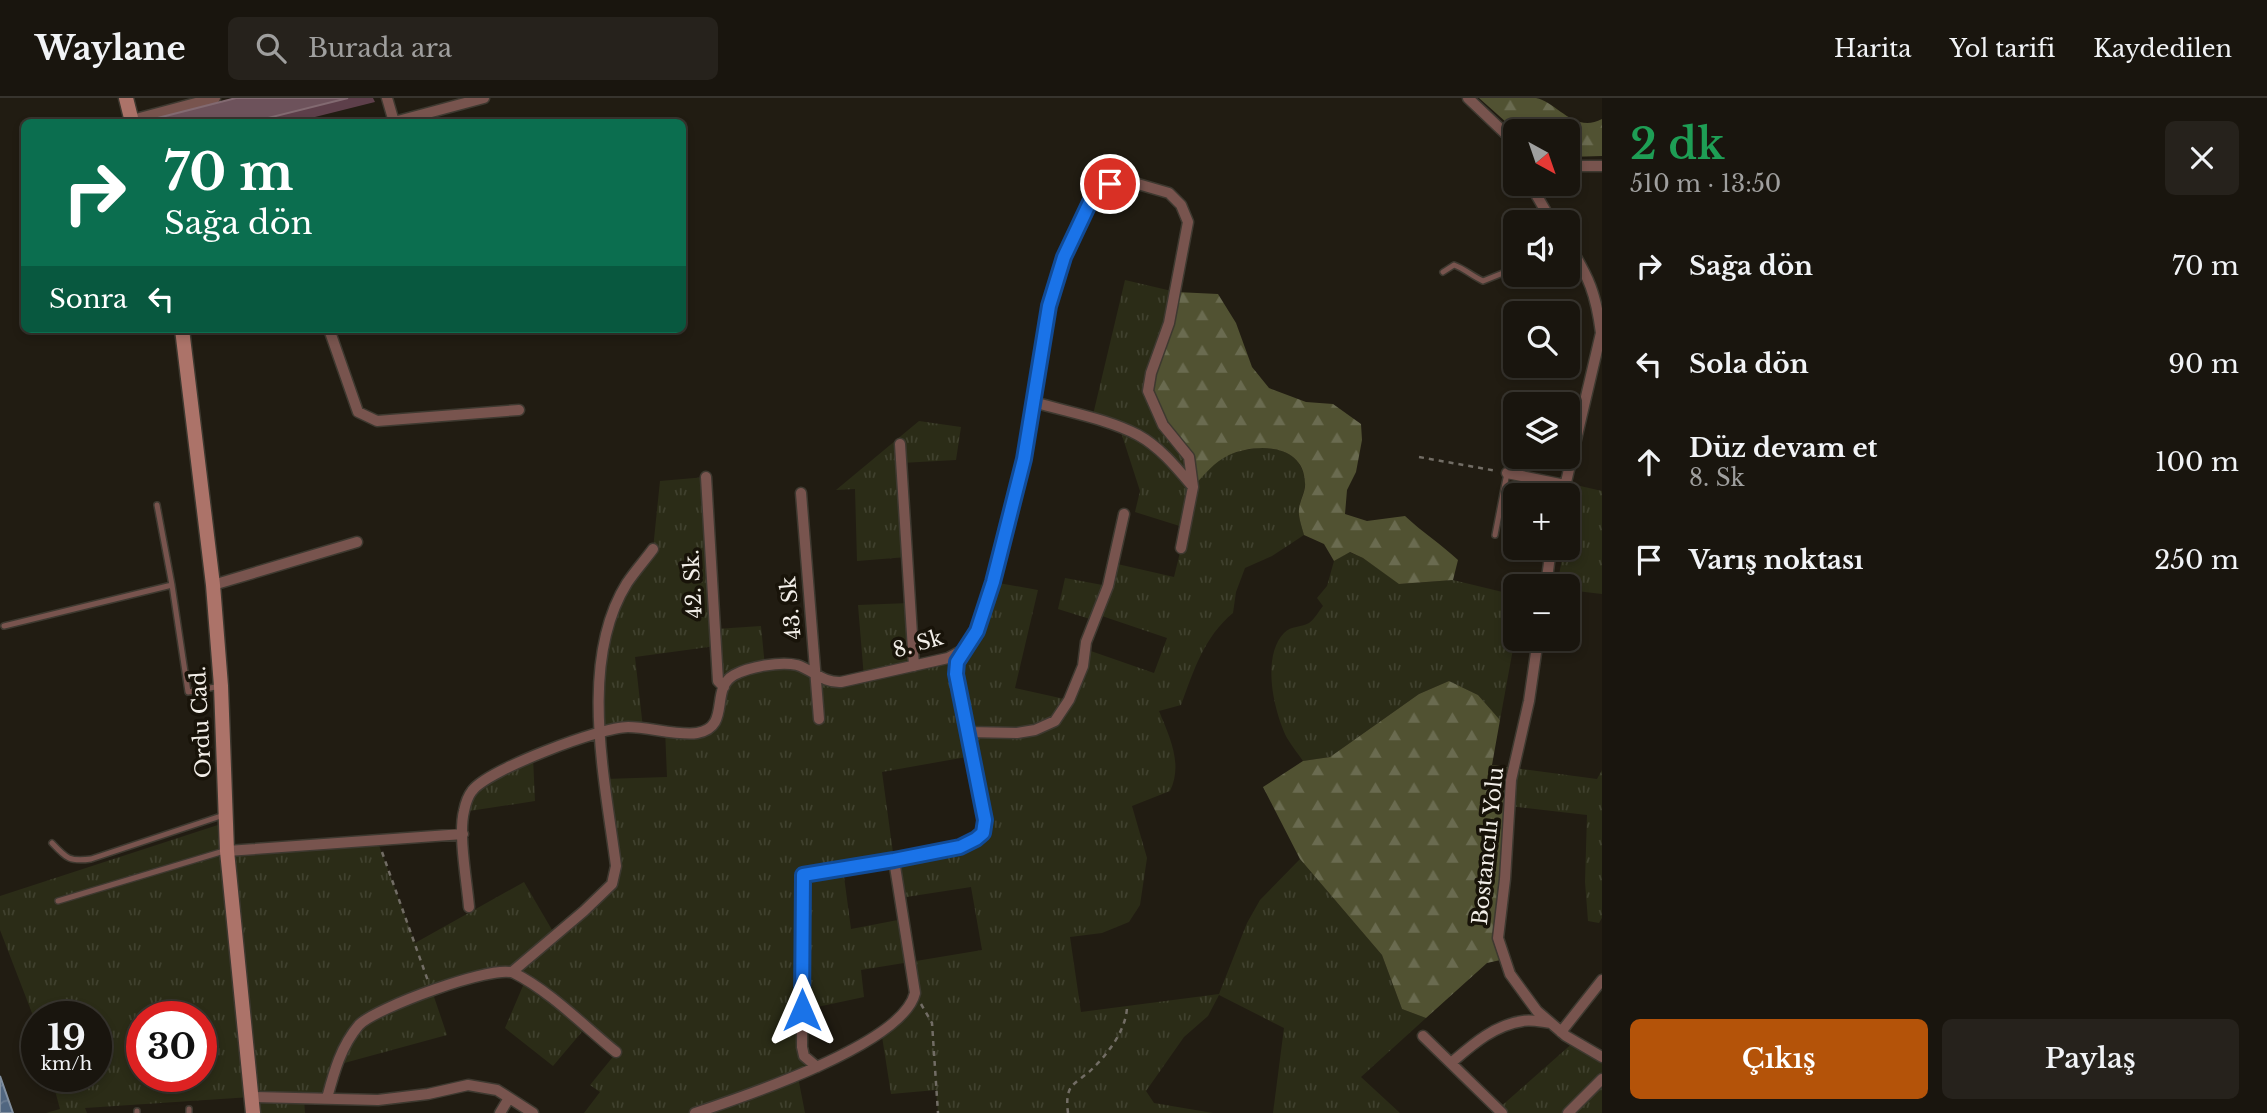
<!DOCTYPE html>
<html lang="tr">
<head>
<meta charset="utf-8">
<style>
	:root { --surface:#19150e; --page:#26221c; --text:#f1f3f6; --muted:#9f9f9e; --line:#37342e; --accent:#b45309 }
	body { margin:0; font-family:"Libre Baskerville",serif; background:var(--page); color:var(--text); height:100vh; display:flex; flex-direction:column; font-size:26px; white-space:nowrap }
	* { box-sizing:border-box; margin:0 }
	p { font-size:23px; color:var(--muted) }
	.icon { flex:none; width:38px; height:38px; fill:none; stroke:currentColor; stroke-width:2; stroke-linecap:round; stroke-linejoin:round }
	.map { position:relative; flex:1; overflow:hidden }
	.panel { display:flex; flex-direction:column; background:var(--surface); width:665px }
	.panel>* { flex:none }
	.banner { position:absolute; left:21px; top:21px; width:665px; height:214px; border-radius:10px; box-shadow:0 4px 10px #0003,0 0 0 2px var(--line); background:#0b6e4f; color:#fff; overflow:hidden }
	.needle { width:46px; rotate:140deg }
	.tools { position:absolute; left:1503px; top:21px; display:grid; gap:14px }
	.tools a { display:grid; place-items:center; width:77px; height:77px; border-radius:10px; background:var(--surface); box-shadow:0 4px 10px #0003,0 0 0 2px var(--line); font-size:35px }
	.speed { position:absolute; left:21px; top:903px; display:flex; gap:14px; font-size:35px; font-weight:700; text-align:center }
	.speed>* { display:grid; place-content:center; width:91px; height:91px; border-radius:50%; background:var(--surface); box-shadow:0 4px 10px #0003,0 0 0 2px var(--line); line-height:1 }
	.speed small { font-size:18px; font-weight:400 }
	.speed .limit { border:10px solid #d22; background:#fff; color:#111 }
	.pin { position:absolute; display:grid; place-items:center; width:60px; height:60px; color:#fff; margin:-30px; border:4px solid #fff; border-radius:50%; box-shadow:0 2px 7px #0007 }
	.me { position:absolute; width:77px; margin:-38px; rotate:0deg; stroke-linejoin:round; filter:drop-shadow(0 0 5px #0008) }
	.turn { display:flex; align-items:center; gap:24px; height:147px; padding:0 28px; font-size:32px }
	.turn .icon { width:91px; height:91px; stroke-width:2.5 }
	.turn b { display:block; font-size:49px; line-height:60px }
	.then { display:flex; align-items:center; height:66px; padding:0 28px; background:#0003; gap:14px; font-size:26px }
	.round { display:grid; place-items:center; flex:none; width:74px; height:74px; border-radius:10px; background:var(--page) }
	.summary { display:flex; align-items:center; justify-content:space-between; height:119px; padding:0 28px }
	h1 { font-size:42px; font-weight:600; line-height:52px; color:#1e9e55 }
	.action { display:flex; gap:14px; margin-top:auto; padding:14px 28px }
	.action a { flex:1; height:80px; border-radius:10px; background:var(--accent); color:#fff; font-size:28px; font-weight:600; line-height:80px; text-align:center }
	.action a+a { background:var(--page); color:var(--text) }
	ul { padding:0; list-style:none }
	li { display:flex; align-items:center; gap:21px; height:98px; padding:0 28px }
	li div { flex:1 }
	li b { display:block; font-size:26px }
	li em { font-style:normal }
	header { display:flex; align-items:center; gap:42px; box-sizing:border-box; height:98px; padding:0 35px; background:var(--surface); border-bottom:2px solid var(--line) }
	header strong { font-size:33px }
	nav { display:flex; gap:38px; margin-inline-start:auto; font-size:24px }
	.search { width:490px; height:63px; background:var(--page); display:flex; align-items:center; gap:18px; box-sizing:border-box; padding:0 24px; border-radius:10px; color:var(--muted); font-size:26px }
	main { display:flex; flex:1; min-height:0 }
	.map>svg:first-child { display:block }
</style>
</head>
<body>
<header>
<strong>Waylane</strong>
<div class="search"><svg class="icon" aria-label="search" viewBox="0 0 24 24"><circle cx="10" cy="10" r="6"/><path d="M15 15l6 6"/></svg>Burada ara</div>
<nav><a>Harita</a><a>Yol tarifi</a><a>Kaydedilen</a></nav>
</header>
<main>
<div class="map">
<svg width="1602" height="1015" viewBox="0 0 1602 1015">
	<defs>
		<pattern id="grass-tufts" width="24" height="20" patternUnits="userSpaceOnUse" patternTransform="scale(1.75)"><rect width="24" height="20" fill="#2b2c17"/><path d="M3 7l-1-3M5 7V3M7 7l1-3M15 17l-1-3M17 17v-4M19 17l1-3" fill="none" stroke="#40412e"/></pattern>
		<pattern id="forest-firs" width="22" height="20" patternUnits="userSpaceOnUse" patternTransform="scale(1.75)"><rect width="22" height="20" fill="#515232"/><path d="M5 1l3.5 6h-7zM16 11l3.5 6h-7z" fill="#6a6b50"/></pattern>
		<pattern id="water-waves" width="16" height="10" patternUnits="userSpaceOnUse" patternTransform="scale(1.75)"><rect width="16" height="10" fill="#506680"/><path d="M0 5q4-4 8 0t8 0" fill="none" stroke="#6a7c92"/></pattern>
	</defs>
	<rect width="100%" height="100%" fill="#211c12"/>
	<!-- grass -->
	<path fill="url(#grass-tufts)" fill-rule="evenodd" d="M1125 182 1176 194 1180 346 1194 388C1204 376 1215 362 1231 356 1259 346 1301 345 1305 383 1306 392 1300 402 1299 410 1298 419 1302 429 1304 437L1272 458 1245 470 1236 494 1233 515C1204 539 1194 572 1181 607L1159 613C1170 640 1183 666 1170 693L1132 708 1147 760 1140 807 1129 824 1102 835 1070 839 1081 914 1219 896 1247 825 1260 802 1300 761 1382 857 1402 911 1426 920 1361 979 1400 1015H1273L1284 930 1219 897 1208 918 1184 939 1146 993 1154 1005 1213 1015H938L936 992 891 996 881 932 913 906 910 864 861 872 864 899 803 912 802 949 817 969 798 979 805 1015H584L600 994 590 987 616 955 586 929 553 968 505 930 525 883 512 874 432 893 447 937 337 967 327 1000H304L305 1015H253L251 999 85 1010 87 1015H46L60 1011 51 978H96V919H37V928L0 832V798L227 724V752L377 742 415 845 524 784 555 837 612 786 605 681 667 679 665 631 708 632 719 614 716 548 635 559 643 630 600 635 598 599 616 508 653 451 660 383 706 379 716 531 761 528 765 569 780 567 819 579 864 580 858 507 910 505 914 568 965 551 993 484 1038 492 1015 590 1069 602 1085 551 1154 575 1167 540 1096 516 1093 522 1058 511 1065 480 1108 488 1113 465 1174 479 1186 430 1135 414 1140 393 1119 328 1092 321ZM972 658 983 735 963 747 960 742 894 762 882 674ZM894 763 900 800 971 789 982 852 910 864 903 821 851 831 843 771ZM142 919H201V978H142Z
		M919 323 961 329 956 362 901 365 907 459 857 463 855 391 836 392Z
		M1576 387 1602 393V496L1568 492V488H1557L1564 450H1568V429Z
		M1349 454 1363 460 1400 486 1453 482 1515 497V540L1500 622 1478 597 1449 583 1419 596 1330 659 1303 663C1298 656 1292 648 1287 640 1274 614 1261 559 1284 535 1292 527 1300 530 1309 525 1314 522 1319 513 1323 508L1317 500 1327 488 1334 463Z
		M533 659 535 703 463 714 472 693Z
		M1514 670 1597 681 1602 672V820L1599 825 1588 823 1585 784 1587 717 1509 708Z
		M1575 943 1602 959V1015H1502L1498 1011Z"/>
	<!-- forest -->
	<path fill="url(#forest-firs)" d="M1479 0C1497 0 1518 0 1536 0 1557 4 1574 36 1602 21V58L1568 59V33H1516Z
		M1176 194 1218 196 1236 225 1252 269 1269 290 1306 304 1333 306 1361 326 1362 342 1356 374 1347 392 1345 416 1367 423 1405 418C1422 434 1441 446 1458 462L1453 482 1399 486 1363 460 1350 454 1334 463 1324 446 1304 437C1302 429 1298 419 1299 411 1300 402 1306 393 1305 385 1304 345 1256 345 1229 357 1214 364 1204 377 1193 389L1180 346 1148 293Z
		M1449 583 1478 597 1500 622 1492 667 1514 670 1498 840 1505 861 1487 865 1426 920 1402 911 1382 857 1300 761 1263 689 1303 663 1330 659 1419 596Z"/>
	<!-- water -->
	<path fill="url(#water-waves)" stroke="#818f9f" stroke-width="2" d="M0 978 13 1015H0Z"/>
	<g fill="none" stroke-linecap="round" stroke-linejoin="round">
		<defs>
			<path id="service" d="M1443 174 1454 167C1465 171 1472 178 1483 183L1503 175 1516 166
				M157 407 172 487 188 594 221 588
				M1495 437 1507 375
				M4 528 172 487
				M52 745C66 760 69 764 91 761L224 717
				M58 803 224 753
				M189 1011V1015
				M137 1013V1015"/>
			<path id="minor" d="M387 0 394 24
				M1468 0 1508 38 1516 54
				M132 22 215 0
				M394 24 484 0
				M1568 68H1602
				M1530 86 1552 124
				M329 231 358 314 377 323 519 312
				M1034 304C1067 314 1108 321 1138 337 1160 349 1177 370 1193 389
				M900 346 914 568
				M1507 375 1565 387
				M706 379 718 583 724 589
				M801 395 819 621
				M1563 397 1601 235C1596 196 1589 179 1568 146
				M213 487 357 444
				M1546 488 1551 450
				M1538 541 1529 603 1511 682 1505 781 1498 840 1510 876 1537 913 1566 938 1602 959
				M968 634 1017 635 1035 632 1055 623 1069 602 1083 568 1086 544 1108 488 1124 416
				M227 753 463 736
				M469 809C467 784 458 737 464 713 465 708 468 698 472 693 487 672 601 629 628 629 648 629 679 638 697 635 732 629 709 591 734 577 749 569 780 563 797 567 813 572 823 585 841 584L948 560 965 551 977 533 993 484 1024 361 1049 208 1064 158 1091 102 1110 86 1124 82 1169 95 1181 107 1188 124 1169 225 1151 275 1148 293 1163 327 1189 359 1193 389 1181 450
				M512 874 584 813 612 786 616 768C605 682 578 563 627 485 635 473 645 462 653 451
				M1561 934 1602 882
				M1423 938 1502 1015
				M1451 965C1472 947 1494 927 1523 923 1531 921 1542 924 1551 925
				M817 969 804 958 802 949 803 777 894 762 960 749 976 742 983 735 985 722 956 576 957 564 964 553
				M252 999 378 1002 428 996 468 987 497 992 533 1015
				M327 1000C334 974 341 948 359 927 375 910 494 866 514 875 550 893 585 929 616 954
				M500 1015 509 1000
				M695 1015C743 999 903 946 915 895L894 762
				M1568 1015 1602 981"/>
			<path id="secondary" d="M126 0 132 24
				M182 231 213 487 221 588 227 753 253 1015"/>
		</defs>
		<!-- service casing -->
		<use href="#service" stroke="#3e3930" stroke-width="8"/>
		<!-- minor casing -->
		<use href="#minor" stroke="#3e3930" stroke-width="13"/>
		<!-- secondary casing -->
		<use href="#secondary" stroke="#3e3930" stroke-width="17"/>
		<!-- path -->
		<path stroke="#726d65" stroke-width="2.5" stroke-dasharray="5 5" stroke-linecap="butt" d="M1419 359 1497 373
			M382 754 428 883
			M921 906 932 925 938 1015
			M1068 1015C1067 1007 1066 995 1072 988 1078 981 1087 977 1093 970 1109 955 1127 930 1127 908"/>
		<!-- service -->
		<use href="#service" stroke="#78544e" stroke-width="5"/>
		<!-- minor -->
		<use href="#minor" stroke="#78544e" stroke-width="10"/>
		<!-- secondary -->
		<use href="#secondary" stroke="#ac7369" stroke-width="14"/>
	</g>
	<!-- wall -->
	<path fill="#5d3f4a" d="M236 0H373L375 4 295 24H151Z"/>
	<!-- building -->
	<path fill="#6d525b" stroke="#826a71" stroke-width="2" d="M236 0H348L252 24H151L150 22Z"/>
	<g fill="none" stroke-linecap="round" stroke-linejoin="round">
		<defs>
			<path id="route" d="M802 912 803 777 894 762 960 749 976 741 983 735 985 722 956 576 957 564 977 533 993 484 1024 361 1049 208 1064 159 1091 102 1110 86"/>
		</defs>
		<!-- route casing -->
		<use href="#route" stroke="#114b97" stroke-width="18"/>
		<!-- route -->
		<use href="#route" stroke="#1a73e8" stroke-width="12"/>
	</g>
	<g text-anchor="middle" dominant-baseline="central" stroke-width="7" stroke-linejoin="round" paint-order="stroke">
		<!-- street labels -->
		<g font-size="21" fill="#f2eee8" stroke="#181309">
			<text transform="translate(693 486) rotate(-93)">42. Sk.</text>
			<text transform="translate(791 510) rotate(-95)">43. Sk</text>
			<text transform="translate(918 546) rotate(-16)">8. Sk</text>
			<text transform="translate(201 624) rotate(-93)">Ordu Cad.</text>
			<text transform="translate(1488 748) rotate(-84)">Bostancılı Yolu</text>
		</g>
	</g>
</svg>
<div class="tools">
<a><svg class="needle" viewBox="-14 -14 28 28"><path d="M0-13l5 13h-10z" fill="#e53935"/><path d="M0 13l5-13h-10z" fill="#9f9f9e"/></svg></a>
<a><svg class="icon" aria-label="sound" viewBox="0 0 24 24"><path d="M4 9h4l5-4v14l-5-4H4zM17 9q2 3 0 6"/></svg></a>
<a><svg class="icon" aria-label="search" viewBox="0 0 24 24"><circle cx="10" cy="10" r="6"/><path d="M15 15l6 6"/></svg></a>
<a><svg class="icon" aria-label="layers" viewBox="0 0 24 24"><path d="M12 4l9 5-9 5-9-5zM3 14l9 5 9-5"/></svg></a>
<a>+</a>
<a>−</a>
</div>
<div class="speed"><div>19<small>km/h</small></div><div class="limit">30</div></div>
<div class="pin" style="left:1110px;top:86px;background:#d93025"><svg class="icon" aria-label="arrive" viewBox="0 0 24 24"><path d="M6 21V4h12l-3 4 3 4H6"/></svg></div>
<svg class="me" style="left:802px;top:912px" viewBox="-20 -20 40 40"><path d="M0-17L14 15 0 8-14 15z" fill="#1a73e8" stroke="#fff" stroke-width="4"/></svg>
<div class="banner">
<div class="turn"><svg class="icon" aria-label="right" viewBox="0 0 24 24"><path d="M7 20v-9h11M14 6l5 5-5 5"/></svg><div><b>70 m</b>Sağa dön</div></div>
<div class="then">Sonra<svg class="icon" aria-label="left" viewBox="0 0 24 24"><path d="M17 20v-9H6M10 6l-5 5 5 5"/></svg></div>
</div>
</div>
<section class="panel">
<div class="summary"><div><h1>2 dk</h1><p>510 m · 13:50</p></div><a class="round"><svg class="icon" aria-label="close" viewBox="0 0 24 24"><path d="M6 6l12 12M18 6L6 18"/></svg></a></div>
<ul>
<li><svg class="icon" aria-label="right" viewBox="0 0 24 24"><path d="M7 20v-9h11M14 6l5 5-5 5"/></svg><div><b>Sağa dön</b></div><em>70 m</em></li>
<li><svg class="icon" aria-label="left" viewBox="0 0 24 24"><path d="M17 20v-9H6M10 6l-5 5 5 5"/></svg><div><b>Sola dön</b></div><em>90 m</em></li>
<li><svg class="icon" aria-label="ahead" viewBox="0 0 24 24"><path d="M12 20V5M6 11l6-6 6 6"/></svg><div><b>Düz devam et</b><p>8. Sk</p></div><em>100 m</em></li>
<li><svg class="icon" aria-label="arrive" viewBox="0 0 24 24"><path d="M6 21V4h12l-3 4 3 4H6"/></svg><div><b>Varış noktası</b></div><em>250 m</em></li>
</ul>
<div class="action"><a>Çıkış</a><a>Paylaş</a></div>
</section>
</main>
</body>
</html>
